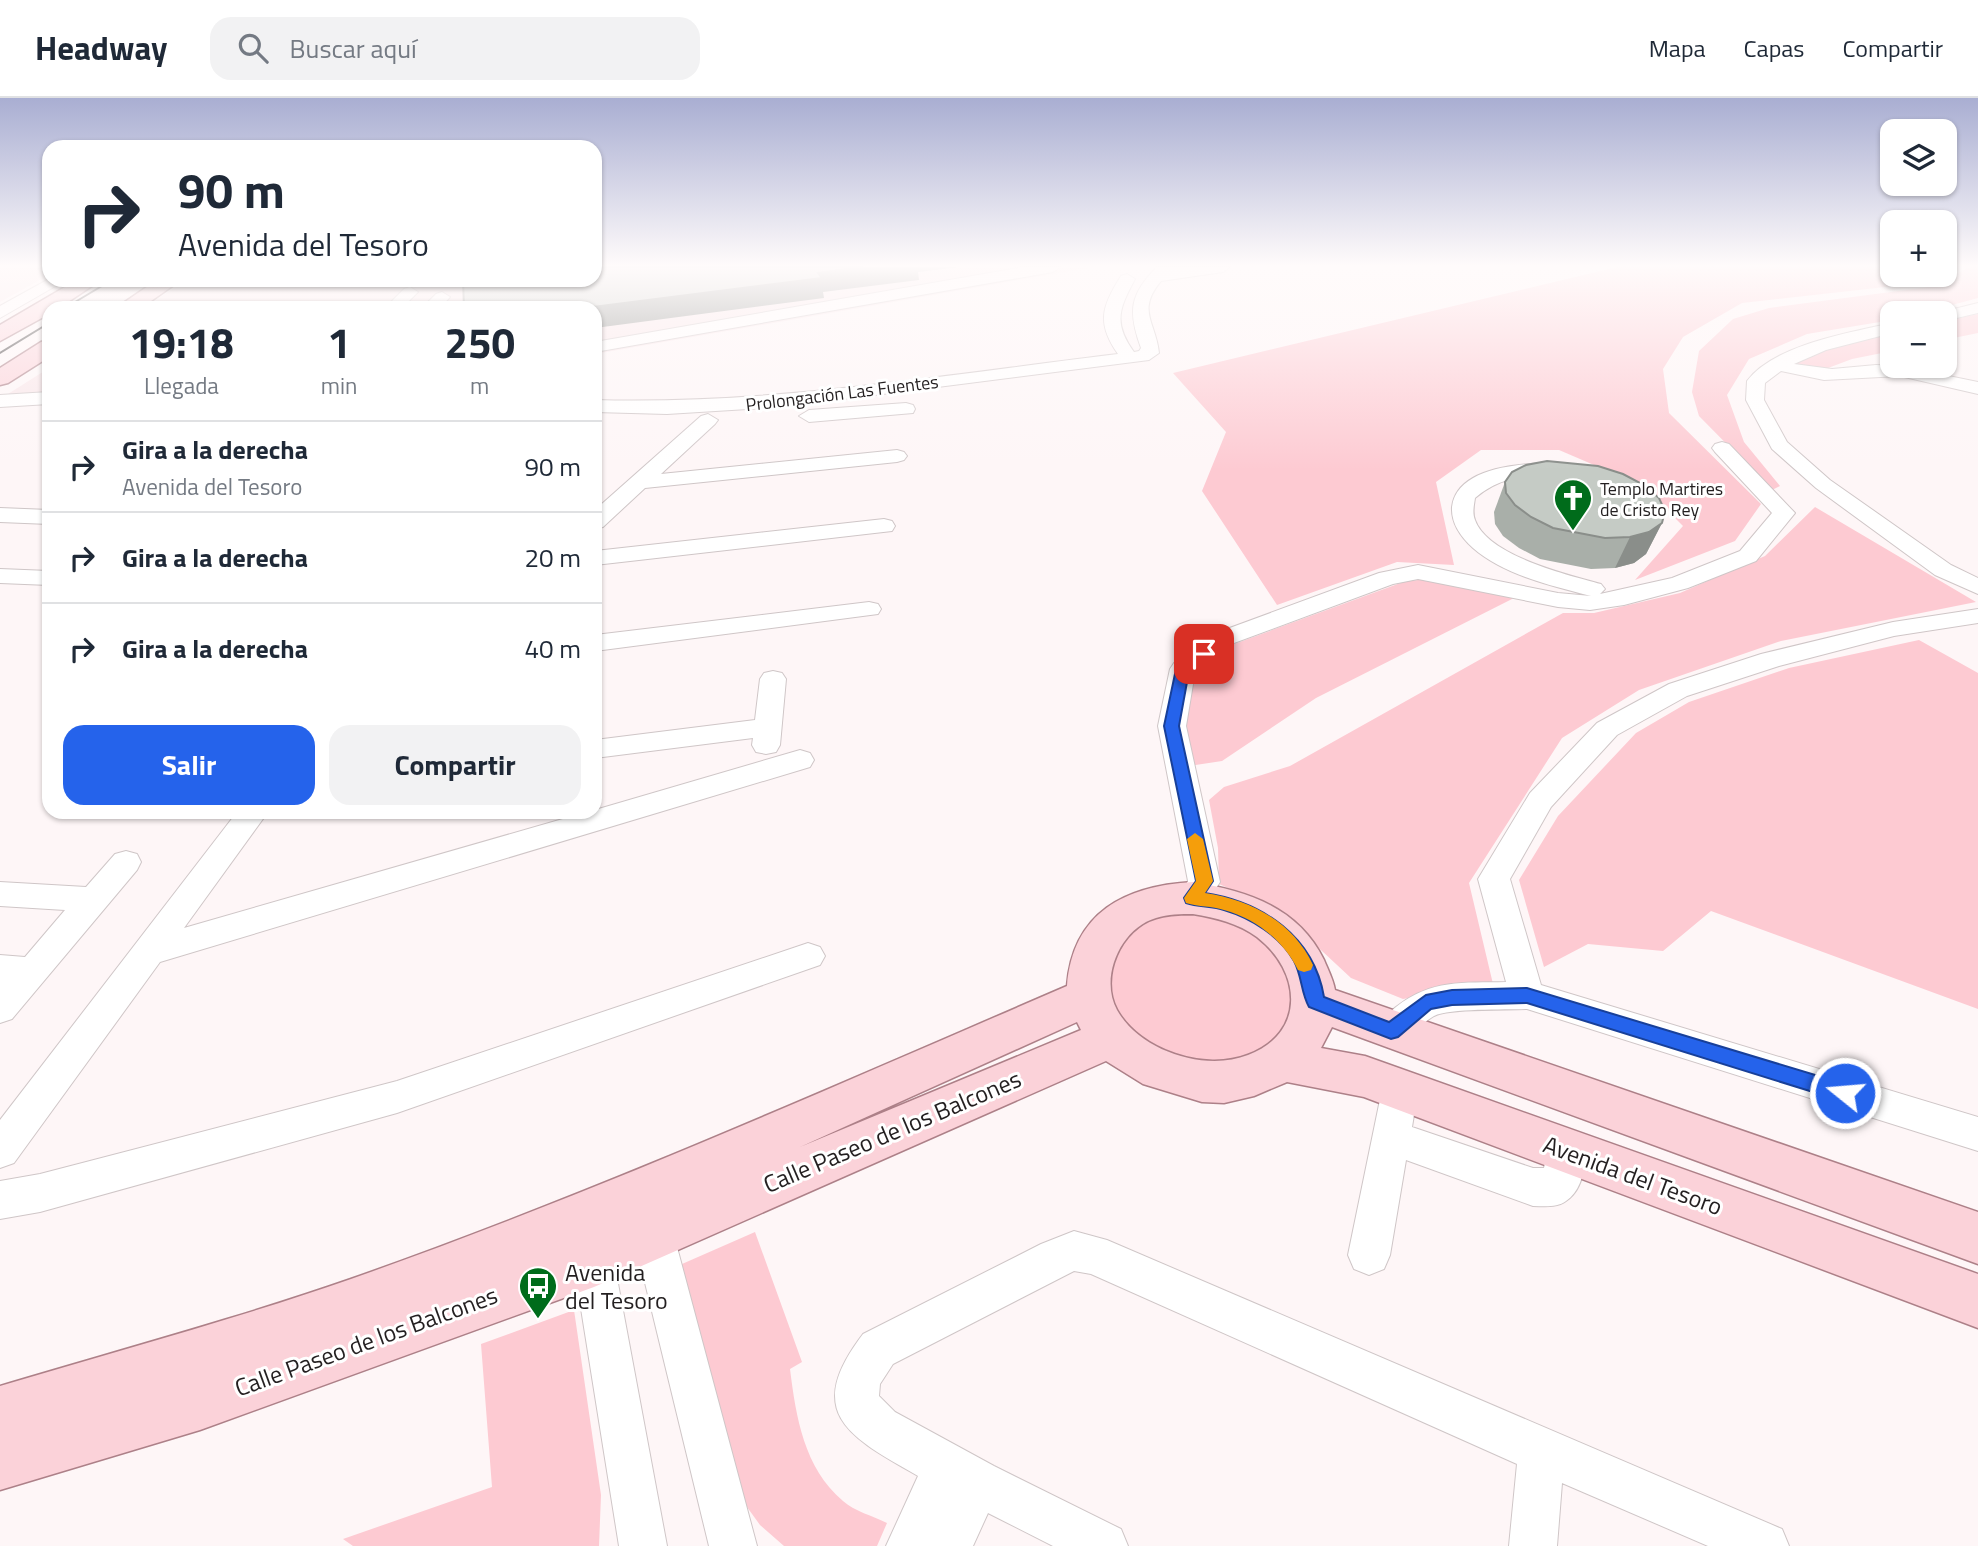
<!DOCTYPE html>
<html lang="es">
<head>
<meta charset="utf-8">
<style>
	:root { --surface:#fff; --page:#f2f2f3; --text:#1f2937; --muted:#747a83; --line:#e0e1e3; --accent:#2563eb }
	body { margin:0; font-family:"Titillium Web",sans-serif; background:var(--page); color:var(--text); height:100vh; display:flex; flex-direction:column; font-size:26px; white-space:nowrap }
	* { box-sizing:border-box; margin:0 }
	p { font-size:23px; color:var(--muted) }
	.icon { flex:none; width:38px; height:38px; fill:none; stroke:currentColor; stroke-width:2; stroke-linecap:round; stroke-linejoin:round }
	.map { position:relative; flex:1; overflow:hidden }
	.panel { position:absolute; left:42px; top:203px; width:560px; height:518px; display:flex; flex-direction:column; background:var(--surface); border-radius:21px; box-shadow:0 2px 5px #0004 }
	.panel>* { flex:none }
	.guide { position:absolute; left:42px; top:42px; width:560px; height:147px; border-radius:21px; box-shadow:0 2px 5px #0004; background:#fff; color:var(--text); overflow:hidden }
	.buttons { position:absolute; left:1880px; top:21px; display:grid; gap:14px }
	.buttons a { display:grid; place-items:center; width:77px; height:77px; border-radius:14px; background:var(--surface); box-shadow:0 2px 5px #0004; font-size:35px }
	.pin { position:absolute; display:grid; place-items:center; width:60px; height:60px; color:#fff; margin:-30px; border-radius:14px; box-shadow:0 4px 10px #0006 }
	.me { position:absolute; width:77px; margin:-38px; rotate:287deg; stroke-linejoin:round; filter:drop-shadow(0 0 5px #0008) }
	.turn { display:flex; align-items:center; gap:24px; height:147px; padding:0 21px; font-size:32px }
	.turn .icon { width:91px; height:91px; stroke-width:2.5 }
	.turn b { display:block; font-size:49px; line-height:60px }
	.eta { display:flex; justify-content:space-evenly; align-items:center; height:119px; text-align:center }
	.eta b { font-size:42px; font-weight:700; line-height:49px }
	.primary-button { display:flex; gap:14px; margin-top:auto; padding:14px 21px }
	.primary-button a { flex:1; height:80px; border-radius:21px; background:var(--accent); color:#fff; font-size:28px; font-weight:700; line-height:80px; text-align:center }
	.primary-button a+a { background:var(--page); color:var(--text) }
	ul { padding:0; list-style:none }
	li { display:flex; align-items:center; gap:21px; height:91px; padding:0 21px; border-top:2px solid var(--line) }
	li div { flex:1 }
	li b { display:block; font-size:26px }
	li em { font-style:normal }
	header { display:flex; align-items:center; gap:42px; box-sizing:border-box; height:98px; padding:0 35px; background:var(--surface); border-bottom:2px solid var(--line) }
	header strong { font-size:33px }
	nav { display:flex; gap:38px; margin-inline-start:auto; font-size:24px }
	.search { width:490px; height:63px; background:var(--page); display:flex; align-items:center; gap:18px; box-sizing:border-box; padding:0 24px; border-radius:21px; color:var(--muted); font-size:26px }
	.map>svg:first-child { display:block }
</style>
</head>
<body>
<header>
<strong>Headway</strong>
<div class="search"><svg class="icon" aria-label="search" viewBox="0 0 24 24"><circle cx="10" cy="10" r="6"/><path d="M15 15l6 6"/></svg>Buscar aquí</div>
<nav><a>Mapa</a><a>Capas</a><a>Compartir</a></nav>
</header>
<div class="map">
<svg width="1978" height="1448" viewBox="0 0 1978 1448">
	<rect width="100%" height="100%" fill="#fef6f7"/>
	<!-- built -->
	<path fill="#f9e6e9" d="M0 169H49V177L0 204Z
		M595 169H1094L595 256V210H143L187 182H595Z
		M49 270V306L0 305V301Z"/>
	<!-- green -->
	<path fill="#fdcad2" d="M1617 169H1892V177H1916L1903 187 1742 205 1683 239 1663 271 1669 315 1761 406 1735 443 1635 482 1683 428 1643 388 1559 352H1481L1436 384 1454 467 1397 464 1277 507 1202 393 1226 334 1173 275Z
		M1970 169H1978V200L1922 215H1892V222L1807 236 1749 261 1727 297 1744 344 1780 388 1772 392 1699 318 1692 294 1699 253 1733 221 1769 210 1929 189Z
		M1978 216V235L1944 242V223Z
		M1892 235V253L1852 261 1820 273 1789 265 1842 245Z
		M1815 409 1976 504 1781 543 1639 592 1562 640 1469 785 1493 886 1403 901 1351 880 1279 813 1219 786 1218 750 1209 702 1224 689 1290 668 1563 515H1594L1680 495 1765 458Z
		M1431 481 1516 499 1316 600 1222 663 1189 668 1182 628 1195 571 1226 549 1406 483Z
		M1919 542 1978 575V911L1711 813 1663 853 1588 846 1544 869 1519 782 1558 718 1636 635 1689 604 1789 570Z
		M1188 811 1246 826 1286 867 1293 893 1289 918 1275 940 1253 956 1224 963H1191L1160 953 1133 936 1115 914 1105 865 1134 826Z
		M755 1134 802 1264 790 1271C796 1319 804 1370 843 1403 854 1413 873 1418 887 1425L877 1448H784L760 1427 734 1391 717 1334 682 1166Z
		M574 1212 601 1397 599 1448H353L343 1441 492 1389 481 1246Z"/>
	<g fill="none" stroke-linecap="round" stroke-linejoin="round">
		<defs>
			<path id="minor" d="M1024 169H1060L1053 174 595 254V244Z
				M1157 169H1230L1223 174 1161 183C1136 213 1156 224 1159 255L1149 262 781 309 667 316 595 314V302C770 307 944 277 1118 256 1096 225 1102 208 1121 178L1127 176 1135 181C1119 211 1113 225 1134 254L1139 253 1141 250C1128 214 1129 197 1157 169Z
				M49 181 66 182 0 220V208Z
				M362 182H428C420 189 370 189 362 182Z
				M410 189 418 194 402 210H385L404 191Z
				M442 194 450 199 440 210H422L436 196Z
				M1978 205V215L1944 223V215H1938Z
				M1892 225V235L1826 252 1794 266 1832 271 1876 267 1900 268 1978 284V296L1900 278 1824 282 1781 273 1765 285 1764 302 1787 344 1830 382 1951 467 1978 480V496L1935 477 1816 390 1772 351 1746 302 1747 283C1774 247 1848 235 1892 225Z
				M49 294V306L0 309V297Z
				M906 305 913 307 915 311 913 315 809 324 799 318 809 312Z
				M708 316 718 322 715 326 661 376 897 352 904 354 907 358 904 362 897 364 645 390 603 429 595 431V412L701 318Z
				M1722 344 1729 346 1795 415 1756 463 1688 490 1624 507 1590 512 1558 509 1418 481 1393 486 1234 545 1195 574 1186 628 1220 784 1204 809 1193 812 1182 809 1177 800 1188 783 1158 628 1170 571 1174 565 1216 535 1379 475 1418 467 1558 495 1591 498C1552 488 1504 477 1473 450 1461 439 1451 426 1452 409 1457 368 1524 365 1556 365L1563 367 1566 371 1563 375 1556 377C1524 377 1500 379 1475 400 1474 407 1472 415 1475 422 1488 458 1568 477 1601 486L1605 491 1600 496 1672 480 1740 453 1772 415 1715 354 1712 350 1715 346Z
				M0 410 49 412V426L0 424Z
				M884 421 892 423 895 428 892 433 595 467V453Z
				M0 471 49 473V487L0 485Z
				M869 504 878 506 881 511 878 516 595 553V537Z
				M1978 511V525L1894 538 1779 568 1687 598 1617 637 1551 709 1510 781 1541 887 1978 1019V1053L1527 911C1506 912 1450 910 1434 918 1413 930 1407 954 1379 944L1373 933C1379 922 1386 917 1396 909 1431 881 1463 885 1506 884L1478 781 1530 695 1597 625 1669 586 1761 556 1893 524Z
				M773 573 782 575 786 581 780 647 776 654 766 656 756 654 752 647 753 640 595 660V642L755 622 760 581 764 575Z
				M800 652 810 655 814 662 810 669 160 864 14 1065 0 1070V1022L237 714H268L184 830 587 714H595V712Z
				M126 753 137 756 141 764 137 772 12 921 0 925V857L25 859 65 812 0 808V784L86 789 115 756Z
				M808 845 820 849 825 858 820 867 397 1015 40 1114 0 1121V1083L40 1076 397 983Z
				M1400 976 1413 980 1418 992 1412 1029 1533 1070H1544L1547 1053 1552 1040 1566 1035 1580 1040C1588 1059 1585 1090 1566 1103 1557 1110 1544 1108 1533 1108L1406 1062 1390 1157 1384 1171 1369 1177 1354 1171 1348 1157 1382 992 1387 980Z
				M650 1104 664 1109 670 1123 757 1448H709L630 1123 636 1109Z
				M591 1128 605 1134 611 1148 667 1448H619L571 1148 577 1134Z
				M1074 1133 1107 1142 1782 1431 1789 1448H1708L1562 1385 1557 1448H1509L1517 1366 1091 1176 1074 1173 893 1266 880 1286 879 1298 895 1314 994 1368 1121 1431 1128 1448H1053L988 1415 973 1448H886L918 1378C850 1339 802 1316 863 1236L1041 1146Z"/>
			<path id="major" d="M77 182H101L59 210H49V216L0 243V227Z
				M157 182H181L141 210H116Z
				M49 242V259L8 285 0 287V270L41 244Z
				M1193 784C1247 793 1298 809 1324 862 1328 872 1333 881 1335 892L1978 1114V1166L1332 929 1321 950 1365 958 1978 1176V1230L1364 999 1287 984 1254 998 1224 1005 1202 1004 1143 986 1106 963 594 1189 200 1332 0 1392V1288C117 1253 236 1221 351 1181 595 1095 830 990 1067 888 1073 814 1125 788 1193 784ZM1193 816C1216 820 1238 825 1257 839 1302 874 1306 935 1248 957 1205 974 1140 953 1117 912 1099 879 1121 830 1156 820 1168 816 1181 816 1193 816ZM1077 924 1081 932 800 1049Z"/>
		</defs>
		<!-- minor casing -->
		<use href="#minor" stroke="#cfc6c7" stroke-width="2"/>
		<!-- major casing -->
		<use href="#major" stroke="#ad8088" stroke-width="3"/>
		<!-- minor -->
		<use href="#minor" fill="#fff" fill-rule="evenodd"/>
		<!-- major -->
		<use href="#major" fill="#fbd2d9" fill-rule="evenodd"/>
		<!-- tram -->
		<path stroke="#494445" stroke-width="2" d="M65 210 112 182
			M0 255 49 225"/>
	</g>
	<!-- wall -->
	<path fill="#a9afa9" d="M1505 384 1662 425 1646 456 1634 465 1615 470 1591 471 1540 461 1519 450 1503 438 1495 426 1494 414Z"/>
	<!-- shaded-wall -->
	<path fill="#8a8e8a" d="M862 169H959L918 174 919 182 823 194 824 200 595 230V210H585L818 175Z
		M1662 425 1646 456 1634 465 1615 470 1630 439Z"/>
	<!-- building -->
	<path fill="#c5cbc5" stroke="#8a8e8a" stroke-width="2" d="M595 169H862L818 175 822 180 585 210H464L463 182H595Z
		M1547 363 1598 368 1623 376 1644 387 1659 400 1665 413 1662 425 1649 434 1630 439 1605 440 1553 430 1531 419 1515 407 1506 395 1505 384 1512 374 1526 367Z"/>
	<!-- sky -->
	<linearGradient id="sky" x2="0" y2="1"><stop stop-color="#a9aed2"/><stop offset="0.45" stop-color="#fffbfb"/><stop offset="1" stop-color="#fffbfb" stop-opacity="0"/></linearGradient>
	<rect width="1978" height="372" fill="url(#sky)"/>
	<!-- route -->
	<path fill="#2563eb" stroke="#184099" stroke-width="2" d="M1204 551 1210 556 1189 573 1179 628 1213 783 1205 795C1263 804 1314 839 1324 899L1389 924 1426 897 1452 892 1527 890 1845 986 1852 989 1855 995 1852 1001 1845 1004 1527 905 1452 907 1431 911 1398 939 1391 941 1309 909C1301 895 1302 878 1294 863 1280 838 1251 820 1224 812 1212 808 1199 809 1186 805L1184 800 1196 783 1164 628 1176 571Z"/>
	<!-- slow -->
	<path fill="#f59e0b" d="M1195 735 1203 741 1213 783 1205 795C1251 802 1293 824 1313 867L1311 872 1304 874 1298 872C1283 842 1256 821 1224 812 1212 808 1199 809 1186 805L1184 800 1196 783 1187 741Z"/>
	<!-- icons -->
	<defs>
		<symbol id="church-pin" viewBox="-11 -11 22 30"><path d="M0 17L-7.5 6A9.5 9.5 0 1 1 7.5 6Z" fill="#006c1b" stroke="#fff"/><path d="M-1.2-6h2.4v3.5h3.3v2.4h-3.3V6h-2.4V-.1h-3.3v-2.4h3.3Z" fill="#fff"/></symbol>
		<symbol id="bus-pin" viewBox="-11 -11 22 30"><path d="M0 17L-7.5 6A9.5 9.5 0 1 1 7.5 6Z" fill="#006c1b" stroke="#fff"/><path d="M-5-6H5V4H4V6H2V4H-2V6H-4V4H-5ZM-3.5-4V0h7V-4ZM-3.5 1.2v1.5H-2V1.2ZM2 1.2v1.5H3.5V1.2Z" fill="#fff"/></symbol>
	</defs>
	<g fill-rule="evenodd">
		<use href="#church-pin" x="1551" y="378" width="44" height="60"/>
		<use href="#bus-pin" x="516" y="1166" width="44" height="60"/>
	</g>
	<g text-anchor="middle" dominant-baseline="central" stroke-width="6" stroke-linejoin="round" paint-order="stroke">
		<!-- far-street labels -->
		<g font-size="18" fill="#231f20" stroke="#fff">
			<text transform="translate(842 295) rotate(-7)">Prolongación Las Fuentes</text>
		</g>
		<!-- far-poi labels -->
		<g font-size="18" fill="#231f20" stroke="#fff" text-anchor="start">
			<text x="1600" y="390">Templo Martires<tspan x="1600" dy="21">de Cristo Rey</tspan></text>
		</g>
		<!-- near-street labels -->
		<g font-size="24" fill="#231f20" stroke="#fff">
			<text transform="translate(892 1033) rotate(-23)">Calle Paseo de los Balcones</text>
			<text transform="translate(1633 1077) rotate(20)">Avenida del Tesoro</text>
			<text transform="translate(366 1243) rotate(-20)">Calle Paseo de los Balcones</text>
		</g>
		<!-- near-poi labels -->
		<g font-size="24" fill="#231f20" stroke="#fff" text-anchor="start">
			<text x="565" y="1174">Avenida<tspan x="565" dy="28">del Tesoro</tspan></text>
		</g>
	</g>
</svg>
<div class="buttons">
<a><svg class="icon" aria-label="layers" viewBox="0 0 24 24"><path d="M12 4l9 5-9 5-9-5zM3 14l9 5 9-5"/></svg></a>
<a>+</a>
<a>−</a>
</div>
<div class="pin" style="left:1204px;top:556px;background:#d93025"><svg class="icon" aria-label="arrive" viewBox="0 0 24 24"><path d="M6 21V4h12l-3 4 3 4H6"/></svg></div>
<svg class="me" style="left:1845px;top:995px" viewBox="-20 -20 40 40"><circle r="17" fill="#2563eb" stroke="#fff" stroke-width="3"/><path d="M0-11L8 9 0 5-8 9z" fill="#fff"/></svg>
<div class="guide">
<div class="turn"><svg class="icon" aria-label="right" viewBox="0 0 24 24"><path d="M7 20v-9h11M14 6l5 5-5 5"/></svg><div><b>90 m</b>Avenida del Tesoro</div></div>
</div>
<section class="panel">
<div class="eta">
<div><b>19:18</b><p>Llegada</p></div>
<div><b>1</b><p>min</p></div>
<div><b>250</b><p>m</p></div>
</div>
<ul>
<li><svg class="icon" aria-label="right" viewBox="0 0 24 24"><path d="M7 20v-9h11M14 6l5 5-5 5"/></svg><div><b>Gira a la derecha</b><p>Avenida del Tesoro</p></div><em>90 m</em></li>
<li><svg class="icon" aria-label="right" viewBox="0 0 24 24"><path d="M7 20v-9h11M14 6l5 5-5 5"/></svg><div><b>Gira a la derecha</b></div><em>20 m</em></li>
<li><svg class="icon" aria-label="right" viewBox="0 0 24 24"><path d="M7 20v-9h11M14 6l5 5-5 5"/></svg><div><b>Gira a la derecha</b></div><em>40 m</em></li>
</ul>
<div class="primary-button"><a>Salir</a><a>Compartir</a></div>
</section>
</div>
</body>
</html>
